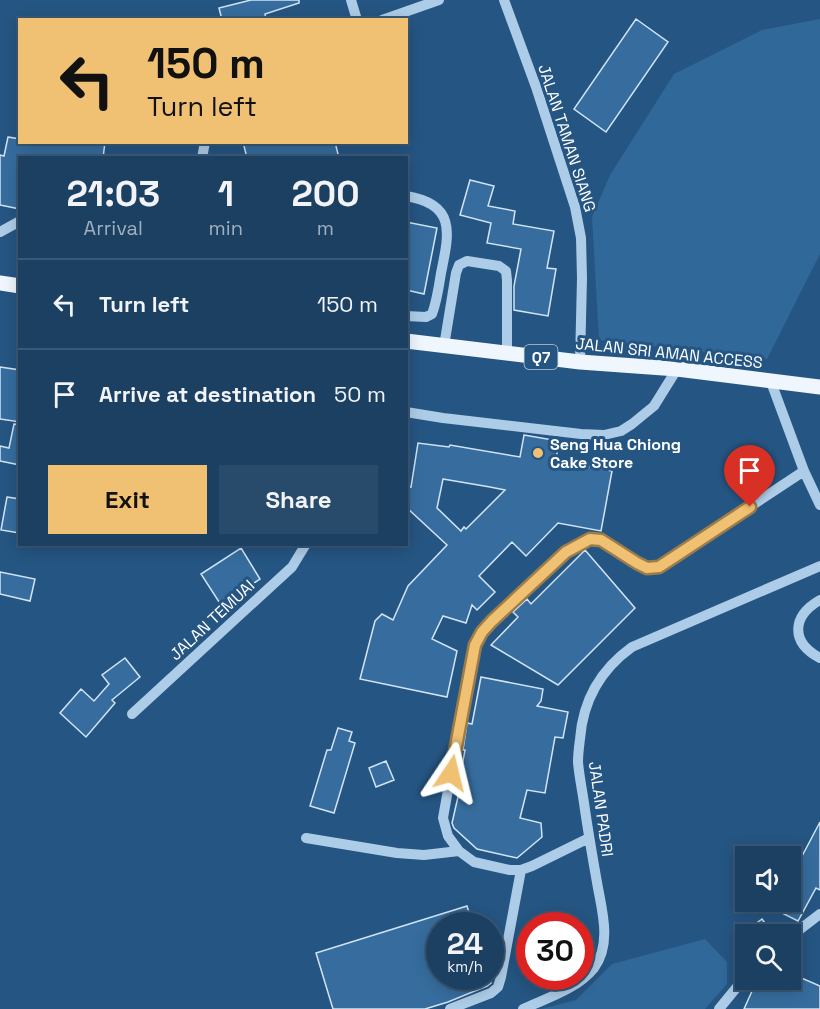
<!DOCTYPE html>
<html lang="en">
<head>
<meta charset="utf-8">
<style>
	:root { --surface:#1c4062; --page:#294b6b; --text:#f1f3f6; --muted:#a0afbe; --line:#3a5977; --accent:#f0c172 }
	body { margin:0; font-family:"Space Grotesk",sans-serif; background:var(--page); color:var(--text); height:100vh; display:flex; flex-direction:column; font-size:22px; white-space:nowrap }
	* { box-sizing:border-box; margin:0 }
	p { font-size:20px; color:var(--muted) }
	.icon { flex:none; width:33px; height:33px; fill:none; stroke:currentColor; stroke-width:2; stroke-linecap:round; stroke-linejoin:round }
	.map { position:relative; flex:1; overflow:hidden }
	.panel { position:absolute; left:18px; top:156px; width:390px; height:390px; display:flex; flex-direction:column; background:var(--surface); border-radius:0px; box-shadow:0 3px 15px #0003,0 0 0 2px var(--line) }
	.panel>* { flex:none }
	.banner { position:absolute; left:18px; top:18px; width:390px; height:126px; border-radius:0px; box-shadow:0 3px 15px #0003,0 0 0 2px var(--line); background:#f0c172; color:#111; overflow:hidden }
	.buttons { position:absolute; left:735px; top:846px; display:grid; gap:12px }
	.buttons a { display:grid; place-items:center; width:66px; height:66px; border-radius:0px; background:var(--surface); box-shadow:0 3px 15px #0003,0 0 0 2px var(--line); font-size:30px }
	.speed { position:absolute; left:426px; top:912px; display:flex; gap:12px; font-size:30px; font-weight:700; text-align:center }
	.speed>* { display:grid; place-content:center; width:78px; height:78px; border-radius:50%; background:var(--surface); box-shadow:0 3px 15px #0003,0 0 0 2px var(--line); line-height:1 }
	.speed small { font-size:15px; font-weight:400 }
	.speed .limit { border:9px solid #d22; background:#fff; color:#111 }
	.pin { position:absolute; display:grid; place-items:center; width:51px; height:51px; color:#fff; margin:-62px -26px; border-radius:50% 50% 50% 0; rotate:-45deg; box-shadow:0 0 6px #0007 }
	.pin .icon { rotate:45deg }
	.me { position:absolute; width:66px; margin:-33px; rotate:10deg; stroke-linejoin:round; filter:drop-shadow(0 0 4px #0008) }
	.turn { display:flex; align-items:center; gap:21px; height:126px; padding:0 30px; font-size:27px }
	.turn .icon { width:78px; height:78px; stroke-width:2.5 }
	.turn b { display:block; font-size:42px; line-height:51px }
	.eta { display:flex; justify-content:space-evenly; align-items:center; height:102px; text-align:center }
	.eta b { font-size:36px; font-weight:700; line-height:42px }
	.button { display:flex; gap:12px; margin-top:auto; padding:12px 30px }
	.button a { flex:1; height:69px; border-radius:0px; background:var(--accent); color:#111; font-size:24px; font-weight:700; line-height:69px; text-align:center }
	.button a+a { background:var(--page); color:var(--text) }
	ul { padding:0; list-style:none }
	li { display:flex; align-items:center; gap:18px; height:90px; padding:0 30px; border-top:2px solid var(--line) }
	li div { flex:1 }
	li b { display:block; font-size:22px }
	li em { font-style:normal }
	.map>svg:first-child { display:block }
</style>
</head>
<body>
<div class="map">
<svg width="820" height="1009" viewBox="0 0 820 1009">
	<rect width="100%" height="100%" fill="#255582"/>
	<!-- green -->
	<path fill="#306899" d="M820 19V254L767 359 599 340 592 217 610 175 674 74 762 30Z
		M705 939 727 962V984L705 1009H541L576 1000 612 964Z"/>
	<!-- building -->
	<path fill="#366d9e" stroke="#d1e4f5" stroke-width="1.5" fill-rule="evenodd" d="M251 0H299V3L265 14 266 20H222L219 8Z
		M636 19 668 42 606 132 574 109Z
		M8 137 20 139V142H105L103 158H20V209L0 205V155L4 156Z
		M243 142H335L339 158H247Z
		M470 180 494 186 488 206 515 211 513 224 554 231 547 268 556 269 548 316 514 310V286L521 249 487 243 491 223 460 215Z
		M406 222 437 228 424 294 406 290Z
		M0 367 20 370V422L0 419Z
		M14 424 20 425V465L0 461V446L9 448Z
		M524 435 559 441 556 460 612 471 601 531 558 523 526 556 512 542 479 576 495 592 477 610 472 605 466 623 443 616 432 639 457 651 447 697 360 679 375 621 382 614 393 620 408 586 447 545 406 507V486L411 487 418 443 449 447 450 445 520 457ZM443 479 490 487 505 490 466 529 464 527 461 531 437 508Z
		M7 497 20 499V533L1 530Z
		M241 548 260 579 221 605 201 574Z
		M585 550 635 608 558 685 491 645 518 617 513 612 527 599 531 604Z
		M0 572 35 579 30 601 0 594Z
		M125 658 140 677 112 700 115 703 86 737 60 713 81 689 94 701 109 684 102 675Z
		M481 677 543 689 541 701 537 706 568 712 563 738 555 737 545 793 527 790 520 818 541 823 542 837 517 858 477 849 454 828 452 823 461 784 459 783 465 750H463L467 723 472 724Z
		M338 728 352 732 349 741 355 743 334 813 310 806 327 750H331Z
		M386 761 394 780 376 787 369 768Z
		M820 822V890L816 888 798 921 760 902H790V879Z
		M467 906 473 926H440V976H489L491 983 487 986 448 1002 425 1009H333L316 953Z
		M762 919 773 934H742Z
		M790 973 820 986V1009H744L757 980H790Z"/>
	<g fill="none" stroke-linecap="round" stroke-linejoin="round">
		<!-- minor -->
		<path stroke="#adcce7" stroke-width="10" d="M351 0 357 20
			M504 0 536 87 575 207 581 238 582 278 580 362
			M382 20 439 0
			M202 158 205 142
			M406 196C457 204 449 234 441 273 439 286 437 301 432 314L426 317 406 316
			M0 232 20 221
			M444 346 456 273 459 265 467 261 499 266 506 271 507 280V353
			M771 382 804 471 820 505
			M406 412 443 418 581 434 604 435 621 431 632 424 654 406 677 369
			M820 600C792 616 790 642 820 658
			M132 714 292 567 306 544
			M306 838 397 853 424 855 459 851
			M589 838 532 866 521 870H510L474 862 459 851 448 836 443 818 471 660 475 645 482 632 566 551 590 539 601 540 637 563 647 568 659 567 804 471
			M790 937 820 914
			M450 1009 491 993 498 987 501 977 521 870
			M523 1009C547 998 577 989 594 968 611 945 603 914 598 888 593 860 588 831 584 803 582 789 579 775 578 762 578 754 579 747 580 739 583 700 600 670 632 647L820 566
			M719 1009 746 976"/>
		<!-- major -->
		<path stroke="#eff6fd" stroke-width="15" d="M0 283 20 286
			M406 341 580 362 677 369 820 387"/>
	</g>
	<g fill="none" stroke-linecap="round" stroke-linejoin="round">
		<defs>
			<path id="route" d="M451 773 475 645 482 632 492 621 566 552 590 539 601 540 637 563 647 568 659 567 750 507"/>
		</defs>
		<!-- route casing -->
		<use href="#route" stroke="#9c7d4a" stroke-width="15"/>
		<!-- route -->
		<use href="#route" stroke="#f0c172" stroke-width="10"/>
	</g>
	<!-- markers -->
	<circle fill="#f0c172" stroke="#255582" stroke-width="2" cx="538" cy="453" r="6"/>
	<g text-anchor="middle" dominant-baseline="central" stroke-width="6" stroke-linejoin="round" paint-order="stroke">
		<!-- shield labels -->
		<rect fill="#255582" stroke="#beccda" stroke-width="1.5" x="524.5" y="345" width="33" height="24" rx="4.5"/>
		<g font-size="15" font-weight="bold" fill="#fff">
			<text x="541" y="357">Q7</text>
		</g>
		<!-- street labels -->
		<g font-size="16" fill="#fff" stroke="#255582">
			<text transform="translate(567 138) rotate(72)">JALAN TAMAN SIANG</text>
			<text transform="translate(669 353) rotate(6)">JALAN SRI AMAN ACCESS</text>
			<text transform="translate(212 620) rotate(-43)">JALAN TEMUAI</text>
			<text transform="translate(601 809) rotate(82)">JALAN PADRI</text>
		</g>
		<!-- poi labels -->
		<g font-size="16" font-weight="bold" fill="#fff" stroke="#255582" text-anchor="start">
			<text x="550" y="444">Seng Hua Chiong<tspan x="550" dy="18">Cake Store</tspan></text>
		</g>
	</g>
</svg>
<div class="buttons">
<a><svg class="icon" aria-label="sound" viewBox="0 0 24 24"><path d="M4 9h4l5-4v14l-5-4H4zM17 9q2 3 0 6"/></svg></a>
<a><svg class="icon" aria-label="search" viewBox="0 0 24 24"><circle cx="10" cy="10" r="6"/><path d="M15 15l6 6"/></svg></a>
</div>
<div class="speed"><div>24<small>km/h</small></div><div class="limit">30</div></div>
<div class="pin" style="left:750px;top:507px;background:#d93025"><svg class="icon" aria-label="arrive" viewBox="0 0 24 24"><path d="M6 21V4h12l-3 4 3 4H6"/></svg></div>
<svg class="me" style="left:451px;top:773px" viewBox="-20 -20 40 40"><path d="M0-17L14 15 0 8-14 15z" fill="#f0c172" stroke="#fff" stroke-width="4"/></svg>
<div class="banner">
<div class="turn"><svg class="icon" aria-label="left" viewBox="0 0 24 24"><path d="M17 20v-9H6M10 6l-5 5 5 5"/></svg><div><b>150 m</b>Turn left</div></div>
</div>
<section class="panel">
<div class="eta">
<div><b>21:03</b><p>Arrival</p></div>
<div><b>1</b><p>min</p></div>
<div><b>200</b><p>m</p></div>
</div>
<ul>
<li><svg class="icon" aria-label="left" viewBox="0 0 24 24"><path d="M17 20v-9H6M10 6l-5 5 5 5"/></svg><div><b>Turn left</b></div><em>150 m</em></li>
<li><svg class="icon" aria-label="arrive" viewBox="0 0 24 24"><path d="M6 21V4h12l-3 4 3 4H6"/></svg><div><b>Arrive at destination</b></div><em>50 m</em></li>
</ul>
<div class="button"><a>Exit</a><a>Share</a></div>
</section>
</div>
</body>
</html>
